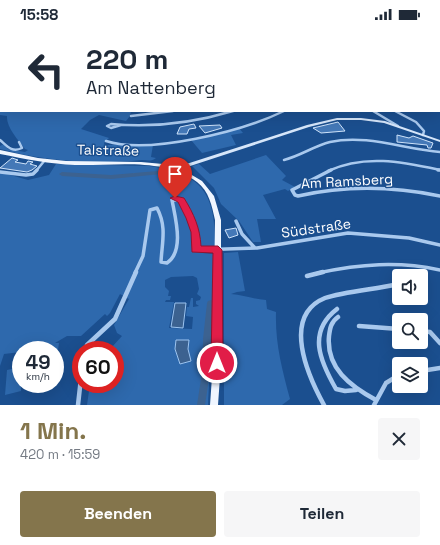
<!DOCTYPE html>
<html lang="de">
<head>
<meta charset="utf-8">
<style>
	:root { --surface:#fff; --page:#f6f6f7; --text:#1f2937; --muted:#747a83; --accent:#84754c }
	body { margin:0; font-family:"Space Grotesk",sans-serif; background:var(--page); color:var(--text); height:100vh; display:flex; flex-direction:column; font-size:15px; white-space:nowrap }
	* { box-sizing:border-box; margin:0 }
	p { font-size:13px; color:var(--muted) }
	.icon { flex:none; width:22px; height:22px; fill:none; stroke:currentColor; stroke-width:2; stroke-linecap:round; stroke-linejoin:round }
	.map { position:relative; height:377px; overflow:hidden }
	.panel { display:flex; flex-direction:column; background:var(--surface); flex:1 }
	.panel>* { flex:none }
	.guide { position:absolute; left:0px; top:0px; width:440px; height:84px; box-shadow:0 4px 16px #0002; background:#fff; color:var(--text); overflow:hidden }
	.controls { position:absolute; left:392px; top:241px; display:grid; gap:8px }
	.controls a { display:grid; place-items:center; width:36px; height:36px; border-radius:4px; background:var(--surface); box-shadow:0 4px 16px #0002; font-size:20px }
	.speed { position:absolute; left:12px; top:313px; display:flex; gap:8px; font-size:20px; font-weight:700; text-align:center }
	.speed>* { display:grid; place-content:center; width:52px; height:52px; border-radius:50%; background:var(--surface); box-shadow:0 4px 16px #0002; line-height:1 }
	.speed small { font-size:10px; font-weight:400 }
	.speed .limit { border:6px solid #d22; background:#fff; color:#111 }
	.pin { position:absolute; display:grid; place-items:center; width:34px; height:34px; color:#fff; margin:-41px -17px; border-radius:50% 50% 50% 0; rotate:-45deg; box-shadow:0 0 4px #0007 }
	.pin .icon { rotate:45deg }
	.me { position:absolute; width:44px; margin:-22px; rotate:0deg; stroke-linejoin:round; filter:drop-shadow(0 0 3px #0008) }
	.turn { display:flex; align-items:center; gap:14px; height:84px; padding:0 20px; font-size:18px }
	.turn .icon { width:52px; height:52px; stroke-width:2.5 }
	.turn b { display:block; font-size:28px; line-height:34px }
	.round { display:grid; place-items:center; flex:none; width:42px; height:42px; border-radius:4px; background:var(--page) }
	.summary { display:flex; align-items:center; justify-content:space-between; height:68px; padding:0 20px }
	h1 { font-size:24px; font-weight:700; line-height:30px; color:var(--accent) }
	.button { display:flex; gap:8px; margin-top:auto; padding:8px 20px }
	.button a { flex:1; height:46px; border-radius:4px; background:var(--accent); color:#fff; font-size:16px; font-weight:700; line-height:46px; text-align:center }
	.button a+a { background:var(--page); color:var(--text) }
	.status { display:flex; justify-content:space-between; align-items:center; height:28px; padding:0 20px; background:var(--surface); direction:ltr }
	.status svg { height:11px; fill:currentColor }
	.map>svg:first-child { display:block }
</style>
</head>
<body>
<div class="status"><b>15:58</b><svg viewBox="0 0 49 12"><path d="M0 12V9h3v3zM5 12V6h3v6zM10 12V3h3v9zM15 12V0h3v12zM26 1h20v11H26zM47 4h2v5h-2z"/></svg></div>
<div class="map">
<svg width="440" height="377" viewBox="0 0 440 377">
	<rect width="100%" height="100%" fill="#1b4f8f"/>
	<!-- green -->
	<path fill="#2e69ad" fill-rule="evenodd" d="M0 8 1 83H131L130 88 126 93 99 87 90 92 81 101 109 110 104 115 105 117H153L151 129 156 130C151 134 147 132 142 132 94 137 45 133 0 121V118L4 116 8 121 25 124 28 122 25 121C18 112 6 99 7 88L0 87Z
		M239 100 243 105 231 107 236 117 202 125 191 112Z
		M266 127 286 148 282 152 295 159 288 163 285 161 263 167 276 191H257L261 214H253L239 193 221 176 214 160 192 138 199 136 210 146Z
		M56 136 149 138C203 145 216 167 215 219L203 225 215 226 208 377H87L90 356H115V322H97L111 320 122 308 117 305 114 297 129 271 120 266 110 285 107 288 105 286 81 308H67L55 315H59L55 343V322H21V324L4 326 0 338V144L28 152 49 147ZM193 248 197 250 199 261 197 266 201 269 200 272 196 273V276L199 278 193 279V270H191L189 279H187L186 288 193 289 192 301 169 300 174 274H165L166 272H170L171 268H168L169 263 165 259V252L171 249Z
		M238 224 245 263 237 264 231 266C243 267 253 271 266 272L267 281 276 284C275 315 282 341 290 371L282 377H224V225Z
		M21 339V363L5 367 7 342Z"/>
	<!-- water -->
	<path fill="#3c6290" stroke="#9cc4f0" d="M175 275H186L183 300 171 299Z
		M176 312H189L188 321 191 333 180 336 175 321Z"/>
	<g fill="none" stroke-linecap="round" stroke-linejoin="round">
		<!-- stream -->
		<path stroke="#9cc4f0" stroke-width="1" d="M129 148 134 146"/>
		<!-- river -->
		<path fill="#3c6290" fill-rule="evenodd" d="M169 142 172 144 171 145 111 151 62 148 59 146 62 144 111 147Z
			M211 272 214 273 215 275 211 311V338L205 377H197L203 338V311L207 275 208 273Z"/>
	</g>
	<!-- building -->
	<path fill="#4478b7" stroke="#cfe3fa" d="M338 94 345 103 321 105 313 100Z
		M194 96 196 100 189 101 187 106H177L180 99Z
		M220 97 222 100 205 105 199 98Z
		M397 107 409 110 413 108 433 115 431 120H428L427 117 397 114Z
		M12 130 18 132 15 134 26 136 28 133 33 134 30 136 37 138 32 142 27 144 0 140Z
		M236 200 238 207 229 210 225 202Z"/>
	<g fill="none" stroke-linecap="round" stroke-linejoin="round">
		<!-- minor-far3 -->
		<path stroke="#a9c9ee" stroke-width="2" d="M142 0 145 1
			M186 0 188 1
			M390 0 395 1
			M435 0 438 1
			M19 1 21 0
			M85 1 90 0
			M105 1 108 0
			M411 1 413 0"/>
		<!-- minor-far2 -->
		<path stroke="#a9c9ee" stroke-width="2.5" d="M373 83 398 98
			M395 83 416 94 424 103 423 107
			M131 88 173 83
			M121 97 111 100 107 98 111 96C153 100 193 95 233 83
			M0 112C7 118 12 125 22 120L19 114
			M106 113C149 127 243 103 284 83
			M284 132C300 128 314 118 330 114 366 106 404 121 440 124
			M36 143 45 132
			M328 143C365 126 402 134 440 142"/>
		<!-- minor-far1 -->
		<path stroke="#a9c9ee" stroke-width="3.5" d="M331 142 292 162 295 167 298 168C346 157 392 158 440 168
			M438 142H440
			M0 144 26 147 33 146 37 142
			M236 193 242 206 255 220
			M135 245 143 228 150 182 157 180C167 199 162 214 161 234L167 235C185 223 175 189 172 172H181C191 188 195 203 196 222L257 220 348 205 409 210 440 217
			M318 245C360 236 398 233 440 242"/>
		<!-- minor -->
		<path stroke="#a9c9ee" stroke-width="4.5" d="M307 248 323 244
			M337 281C307 304 320 333 336 361L345 363 356 362
			M338 289C331 294 330 300 329 308 326 340 350 358 376 372
			M359 298 399 301
			M421 303 430 304 440 315
			M85 322 87 317 115 291 136 244
			M421 343 440 340
			M78 377 81 350
			M324 377C308 348 281 288 325 270 342 264 375 261 394 257
			M374 377 386 355 399 347"/>
		<!-- tertiary -->
		<path stroke="#a9c9ee" stroke-width="2.5" d="M220 0 223 1"/>
		<!-- secondary -->
		<path fill="#d6e6fa" fill-rule="evenodd" d="M337 90H361L385 93 440 112V114L384 95 361 92H337L309 99 178 142H176L174 141V140L307 97Z"/>
		<!-- primary -->
		<path fill="#f0f6ff" fill-rule="evenodd" d="M0 122 38 130 66 133 141 134 163 136 185 143 202 153 214 168 221 192V335L218 377H210L213 335 215 192C212 178 209 163 197 154 164 129 114 138 75 137 50 136 25 131 0 126Z"/>
	</g>
	<!-- route -->
	<path fill="#e11d48" stroke="#92132f" d="M175 168 184 170C194 186 200 200 201 218H218L222 222 223 335 221 339 217 340 213 339 211 335 213 225 192 224 191 204 186 190 178 174 170 170Z"/>
	<g text-anchor="middle" dominant-baseline="central" stroke-width="3" stroke-linejoin="round" paint-order="stroke">
		<!-- street labels -->
		<g font-size="14" fill="#fff" stroke="#1b4f8f">
			<text transform="translate(108 122) rotate(1)">Talstraße</text>
			<text transform="translate(347 153) rotate(-3)">Am Ramsberg</text>
			<text transform="translate(316 200) rotate(-8)">Südstraße</text>
		</g>
	</g>
</svg>
<div class="controls">
<a><svg class="icon" aria-label="sound" viewBox="0 0 24 24"><path d="M4 9h4l5-4v14l-5-4H4zM17 9q2 3 0 6"/></svg></a>
<a><svg class="icon" aria-label="search" viewBox="0 0 24 24"><circle cx="10" cy="10" r="6"/><path d="M15 15l6 6"/></svg></a>
<a><svg class="icon" aria-label="layers" viewBox="0 0 24 24"><path d="M12 4l9 5-9 5-9-5zM3 14l9 5 9-5"/></svg></a>
</div>
<div class="speed"><div>49<small>km/h</small></div><div class="limit">60</div></div>
<div class="pin" style="left:175px;top:170px;background:#d93025"><svg class="icon" aria-label="arrive" viewBox="0 0 24 24"><path d="M6 21V4h12l-3 4 3 4H6"/></svg></div>
<svg class="me" style="left:217px;top:335px" viewBox="-20 -20 40 40"><circle r="17" fill="#e11d48" stroke="#fff" stroke-width="3"/><path d="M0-11L8 9 0 5-8 9z" fill="#fff"/></svg>
<div class="guide">
<div class="turn"><svg class="icon" aria-label="left" viewBox="0 0 24 24"><path d="M17 20v-9H6M10 6l-5 5 5 5"/></svg><div><b>220 m</b>Am Nattenberg</div></div>
</div>
</div>
<section class="panel">
<div class="summary"><div><h1>1 Min.</h1><p>420 m · 15:59</p></div><a class="round"><svg class="icon" aria-label="close" viewBox="0 0 24 24"><path d="M6 6l12 12M18 6L6 18"/></svg></a></div>
<div class="button"><a>Beenden</a><a>Teilen</a></div>
</section>
</body>
</html>
